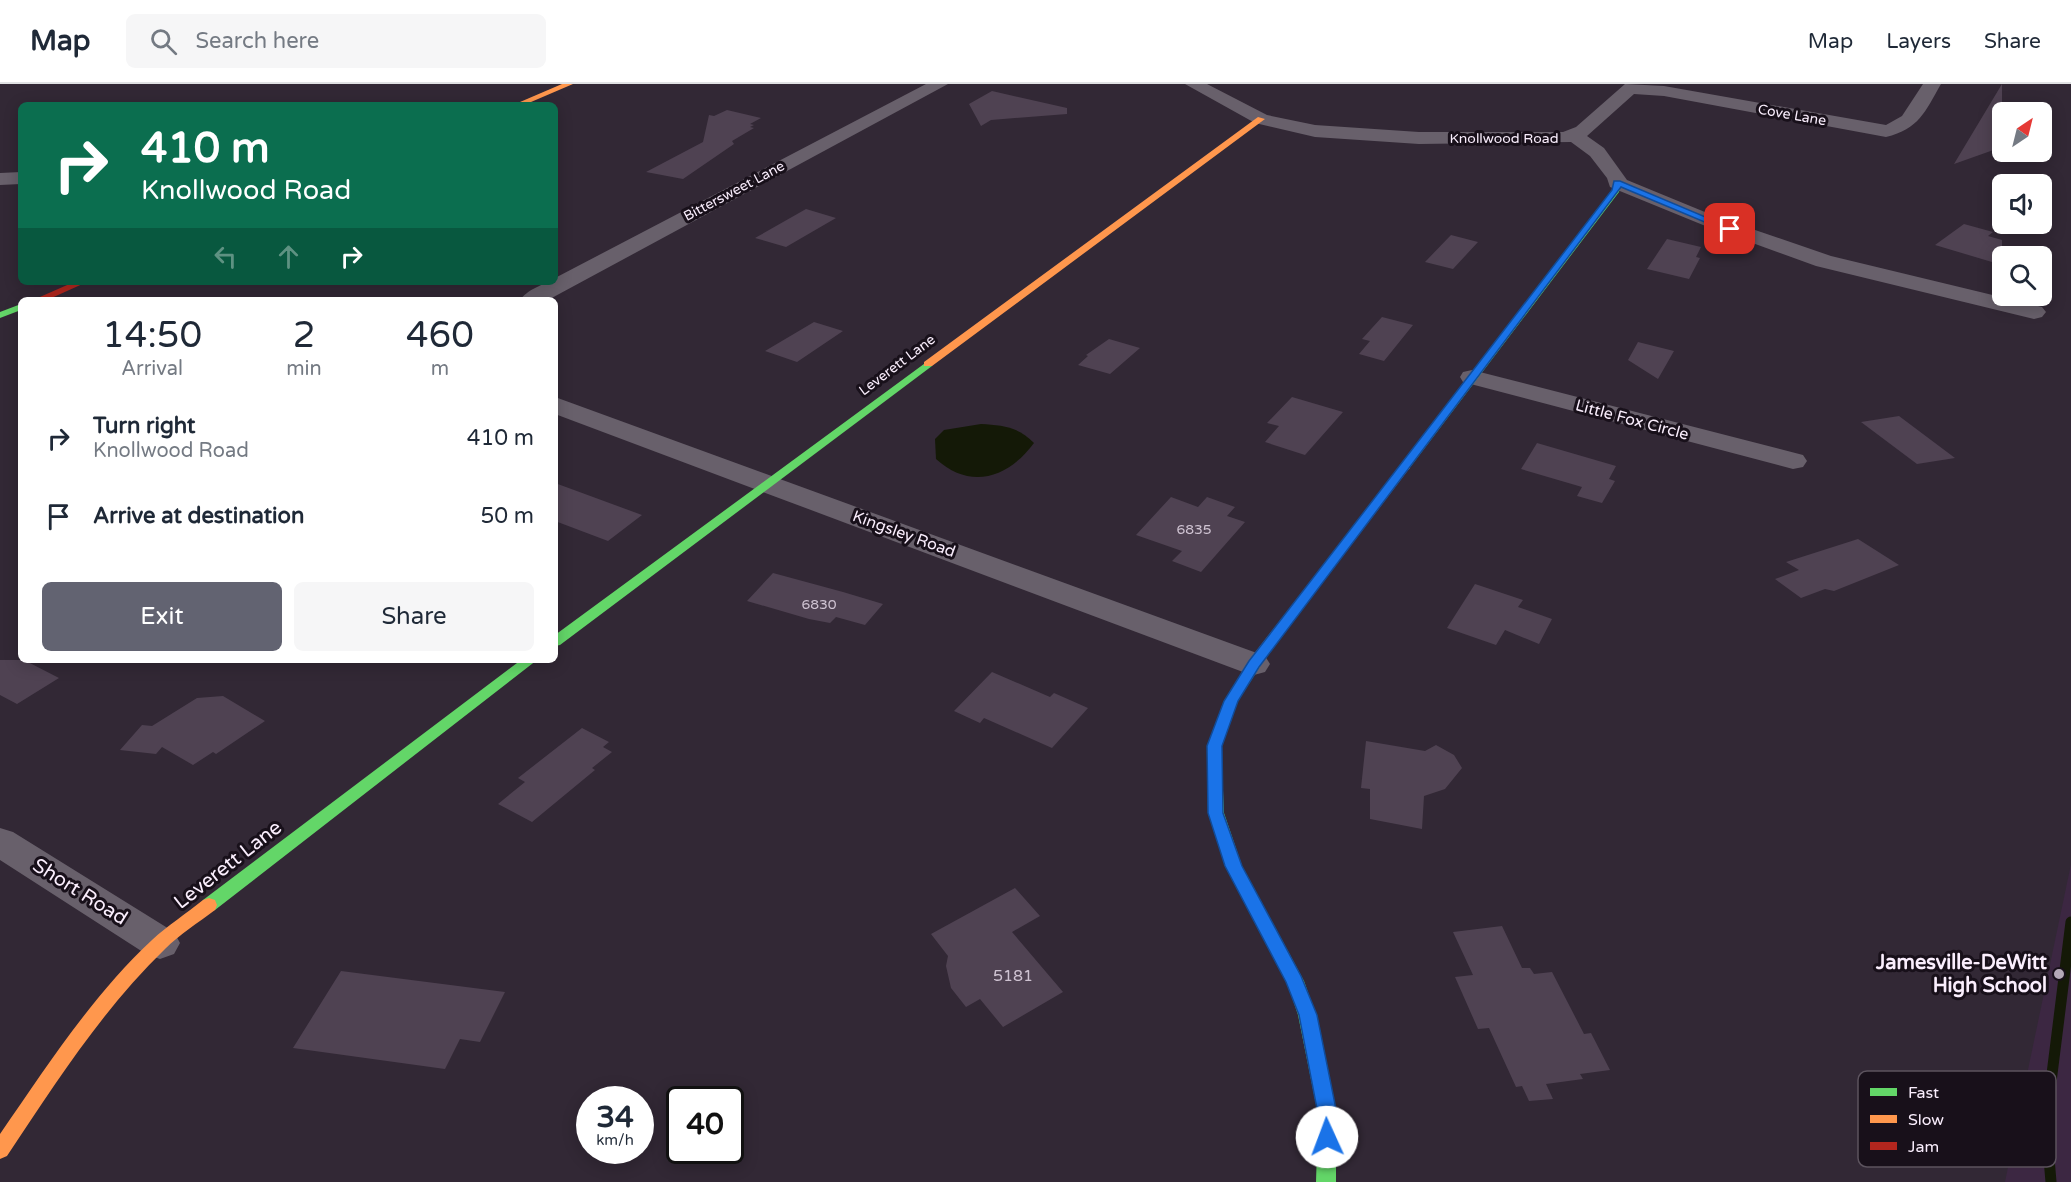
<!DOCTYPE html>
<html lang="en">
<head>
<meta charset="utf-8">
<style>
	:root { --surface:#fff; --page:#f6f6f7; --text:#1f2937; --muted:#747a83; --line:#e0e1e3; --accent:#626371 }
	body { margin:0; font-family:"Varela Round",sans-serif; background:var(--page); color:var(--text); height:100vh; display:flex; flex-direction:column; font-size:22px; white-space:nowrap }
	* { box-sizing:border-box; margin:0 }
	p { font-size:20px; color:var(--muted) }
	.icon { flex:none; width:33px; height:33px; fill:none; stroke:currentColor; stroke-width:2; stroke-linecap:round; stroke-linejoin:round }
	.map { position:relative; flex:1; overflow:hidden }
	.side { position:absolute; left:18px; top:213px; width:540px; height:366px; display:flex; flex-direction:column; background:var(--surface); border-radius:9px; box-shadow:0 3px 15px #0003 }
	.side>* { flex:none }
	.guide { position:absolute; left:18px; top:18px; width:540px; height:183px; border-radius:9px; box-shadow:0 3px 15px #0003; background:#0b6e4f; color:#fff; overflow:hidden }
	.needle { width:39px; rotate:35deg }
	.tools { position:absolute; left:1992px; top:18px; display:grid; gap:12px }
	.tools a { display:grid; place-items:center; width:60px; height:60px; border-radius:9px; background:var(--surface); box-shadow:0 3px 15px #0003; font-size:30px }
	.speed { position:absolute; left:576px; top:1002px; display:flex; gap:12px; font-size:30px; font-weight:700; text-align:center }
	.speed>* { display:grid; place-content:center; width:78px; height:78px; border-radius:50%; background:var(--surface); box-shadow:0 3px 15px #0003; line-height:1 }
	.speed small { font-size:15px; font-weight:400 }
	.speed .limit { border:3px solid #111; border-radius:9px; background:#fff; color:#111 }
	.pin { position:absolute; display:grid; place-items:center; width:51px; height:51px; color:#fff; margin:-26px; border-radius:12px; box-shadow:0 3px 9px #0006 }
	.me { position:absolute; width:66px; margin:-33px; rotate:358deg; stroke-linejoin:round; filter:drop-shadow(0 0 4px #0008) }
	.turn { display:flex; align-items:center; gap:21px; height:126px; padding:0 24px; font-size:27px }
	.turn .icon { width:78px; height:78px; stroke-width:2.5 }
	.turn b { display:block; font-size:42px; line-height:51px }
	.lanes { display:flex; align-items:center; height:57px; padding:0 24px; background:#0003; justify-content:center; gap:30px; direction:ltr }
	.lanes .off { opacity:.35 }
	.eta { display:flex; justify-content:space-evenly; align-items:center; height:102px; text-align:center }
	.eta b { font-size:36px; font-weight:600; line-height:42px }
	.action { display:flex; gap:12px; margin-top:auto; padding:12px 24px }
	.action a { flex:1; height:69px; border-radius:9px; background:var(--accent); color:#fff; font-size:24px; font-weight:600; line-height:69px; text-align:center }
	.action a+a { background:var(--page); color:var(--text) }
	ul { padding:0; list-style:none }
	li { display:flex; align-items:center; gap:18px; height:78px; padding:0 24px }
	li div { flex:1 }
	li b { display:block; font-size:22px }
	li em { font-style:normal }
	header { display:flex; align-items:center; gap:36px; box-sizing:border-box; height:84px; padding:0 30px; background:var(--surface); border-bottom:2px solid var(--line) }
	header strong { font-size:28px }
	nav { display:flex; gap:33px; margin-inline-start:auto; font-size:21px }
	.search { width:420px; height:54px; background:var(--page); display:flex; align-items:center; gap:15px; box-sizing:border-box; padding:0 21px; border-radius:9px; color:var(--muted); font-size:22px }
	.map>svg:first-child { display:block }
</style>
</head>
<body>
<header>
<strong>Map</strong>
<div class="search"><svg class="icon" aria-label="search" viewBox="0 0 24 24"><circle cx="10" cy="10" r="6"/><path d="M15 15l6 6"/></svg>Search here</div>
<nav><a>Map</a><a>Layers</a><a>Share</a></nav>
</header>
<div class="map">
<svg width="2071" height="1098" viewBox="0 0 2071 1098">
	<rect width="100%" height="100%" fill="#322835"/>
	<!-- built -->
	<path fill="#3c2742" d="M2071 780V1098H2005L2025 1000Z"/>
	<!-- water -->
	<path fill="#141907" d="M981 340C1002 341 1019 343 1034 359 1009 393 971 407 936 375L935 355 944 346Z"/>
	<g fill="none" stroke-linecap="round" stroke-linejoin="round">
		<!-- stream -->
		<path stroke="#141907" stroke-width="11" d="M2051 1098 2046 1038 2071 838"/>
	</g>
	<!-- building -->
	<path fill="#4f4252" d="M2002 0V63L1954 80Z
		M992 7 1067 24V30L991 36 981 42 969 20Z
		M727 26 761 34 750 40 754 41 750 43 754 44 732 57 734 60 683 95 646 88 703 58 709 31 714 32Z
		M806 125 836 134 786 163 755 154Z
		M1964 140 1993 148 1988 152 2002 156V181L1935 161Z
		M1451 151 1478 158 1453 185 1425 178Z
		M1667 155 1701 163 1696 173 1700 174 1689 195 1647 185Z
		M1382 233 1413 241 1384 277 1359 270 1370 257 1362 255Z
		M814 238 843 247 797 278 765 267Z
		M1109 255 1140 264 1110 290 1078 281 1088 272 1086 271Z
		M1638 258 1674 267 1658 295 1628 276Z
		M1292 313 1343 328 1305 371 1265 358 1279 342 1267 339Z
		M1899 332 1955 374 1917 380 1861 338Z
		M1537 359 1616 382 1609 395 1615 397 1602 419 1577 412 1582 403 1521 385Z
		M555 399 642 431 608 457 555 437Z
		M1171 413 1198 423 1207 413 1235 423 1227 432 1245 438 1201 488 1172 477 1182 467 1136 451Z
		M1858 455 1899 481 1834 507 1825 505 1801 514 1775 495 1799 486 1786 478Z
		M773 489 843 508 883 520 865 541 836 533 830 539 809 535 747 517Z
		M1475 500 1523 516 1518 523 1552 535 1539 560 1505 546 1496 561 1447 544Z
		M0 576H24L59 594 17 620 0 611Z
		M992 588 1050 613 1054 609 1088 624 1052 664 984 634 980 639 954 627Z
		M223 612 265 637 216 670 213 668 193 681 162 663 156 670 120 666 142 641 152 642 197 614Z
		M582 644 609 658 603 663 612 668 592 684 595 686 532 738 498 720 525 698 518 694Z
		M1366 657 1425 667 1436 661 1454 671 1462 684 1445 705 1424 712 1422 745 1370 735V705L1361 704Z
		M1015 804 1040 832 1012 848 1063 908 1003 943 980 915 966 923 951 904 946 882 948 872 931 850Z
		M1502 842 1522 884H1530L1534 890 1552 888 1584 950 1591 949 1610 986 1580 990 1583 995 1546 1000 1553 1015 1529 1017 1522 1002 1516 1003 1489 944 1478 945 1455 893 1473 891 1453 848Z
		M341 887 505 908 480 958 460 955 445 985 293 964Z"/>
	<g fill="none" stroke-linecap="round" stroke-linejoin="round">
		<!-- street -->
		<path fill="#68606b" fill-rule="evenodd" d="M926 0H948L548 216H520C526 207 544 198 555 198V194Z
			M1185 0H1207L1267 31 1315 41 1419 48H1563L1576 43 1625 0 1664 2 1886 41 1902 32 1923 0H1941C1925 28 1919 45 1886 53L1664 12 1634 10 1587 52 1604 64 1627 96 1717 133 1831 172 2042 223 2046 228 2042 233 2034 235 1816 182 1703 141 1610 103 1607 94 1590 72 1571 58 1419 60 1315 53 1255 39Z
			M21 88V100L0 101V89Z
			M1472 286 1803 371 1807 377 1803 383 1793 385 1463 298 1460 293 1463 288Z
			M555 313 1265 572 1270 580 1265 588 1254 591 1243 588 555 330Z
			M0 744 13 748 174 848 180 859 174 870 160 875 146 870 0 776Z"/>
		<!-- fast -->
		<path fill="#63d668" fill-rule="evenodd" d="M1614 97 1621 99 1619 108 1408 386H1400L1398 384 1400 382 1612 106Z
			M21 220V226L0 234V228Z
			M928 277 932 278V282L560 561 555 562V551Z
			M1259 568 1266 573 1238 617 1221 662 1224 729 1242 782 1304 897 1316 931 1336 1030V1098H1316L1318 1030 1298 931 1287 898 1226 782 1208 729 1207 662 1224 617 1254 570Z
			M521 576H537L215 826 209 828 203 826 201 821 203 816Z"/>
		<!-- slow -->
		<path fill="#ff974d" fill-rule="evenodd" d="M562 0H573L524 21H513Z
			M1258 33 1265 35 932 282H924V278Z
			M1404 381 1408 382 1410 384 1408 386 1264 576H1254L1252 573 1254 570 1400 382Z
			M209 814 215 816 217 821 215 826C198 839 180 850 165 865 102 926 55 1000 7 1072L0 1075V1050C47 982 92 912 152 856 168 841 186 830 203 816Z"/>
		<!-- jam -->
		<path fill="#b3261e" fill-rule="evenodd" d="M74 198H87L47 216H33Z"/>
	</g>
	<!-- route -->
	<path fill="#1a73e8" stroke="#114b97" stroke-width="1.5" d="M1614 97H1620L1734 145 1726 147 1621 103 1259 583 1238 617 1222 662 1223 729 1242 782 1301 892 1317 931 1337 1030 1336 1053 1334 1059 1327 1061 1320 1059 1317 1053 1318 1030 1299 931 1286 898 1225 782 1208 729 1207 662 1224 617 1249 577 1612 106Z"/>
	<!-- markers -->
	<circle fill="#b4a9b7" stroke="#18101a" stroke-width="2" cx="2059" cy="890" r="6"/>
	<g text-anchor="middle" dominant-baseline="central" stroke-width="6" stroke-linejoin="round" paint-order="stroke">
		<!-- far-street labels -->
		<g font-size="14" fill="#faeefd" stroke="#18101a">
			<text transform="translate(1792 31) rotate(10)">Cove Lane</text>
			<text x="1504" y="54">Knollwood Road</text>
			<text transform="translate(734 107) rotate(-28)">Bittersweet Lane</text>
			<text transform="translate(897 281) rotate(-37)">Leverett Lane</text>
		</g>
		<!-- number labels -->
		<g font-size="14" fill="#cfc3d2">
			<text x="1194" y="445">6835</text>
			<text x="819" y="520">6830</text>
		</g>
		<!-- street labels -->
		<g font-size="16" fill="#faeefd" stroke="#18101a">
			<text transform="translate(1632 336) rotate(15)">Little Fox Circle</text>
			<text transform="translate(904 450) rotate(20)">Kingsley Road</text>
		</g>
		<!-- near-number labels -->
		<g font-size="16" fill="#cfc3d2">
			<text x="1013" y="892">5181</text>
		</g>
		<!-- near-street labels -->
		<g font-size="20" fill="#faeefd" stroke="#18101a">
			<text transform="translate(228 781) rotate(-38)">Leverett Lane</text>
			<text transform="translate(80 808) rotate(32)">Short Road</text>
		</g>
		<!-- near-poi labels -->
		<g font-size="20" font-weight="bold" fill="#faeefd" stroke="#18101a" text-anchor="end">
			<text x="2047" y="879">Jamesville-DeWitt<tspan x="2047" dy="23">High School</tspan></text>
		</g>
	</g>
	<!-- legend -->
	<rect x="1858" y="987" width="198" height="96" rx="9" fill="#18101a" stroke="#5c535e" stroke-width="1.5"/>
	<rect x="1870" y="1004" width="27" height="8" fill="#63d668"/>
	<rect x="1870" y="1031" width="27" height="8" fill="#ff974d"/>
	<rect x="1870" y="1058" width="27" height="8" fill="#b3261e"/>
	<g font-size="16" fill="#faeefd">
		<text x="1908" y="1014">Fast</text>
		<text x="1908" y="1041">Slow</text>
		<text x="1908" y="1068">Jam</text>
	</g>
</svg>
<div class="tools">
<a><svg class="needle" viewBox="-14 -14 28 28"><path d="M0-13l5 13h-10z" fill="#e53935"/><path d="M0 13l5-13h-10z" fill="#747a83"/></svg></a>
<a><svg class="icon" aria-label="sound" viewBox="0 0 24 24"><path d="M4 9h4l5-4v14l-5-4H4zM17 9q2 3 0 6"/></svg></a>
<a><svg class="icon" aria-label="search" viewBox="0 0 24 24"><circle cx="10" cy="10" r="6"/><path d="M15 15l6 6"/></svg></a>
</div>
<div class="speed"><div>34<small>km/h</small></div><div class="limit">40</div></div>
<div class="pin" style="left:1730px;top:145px;background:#d93025"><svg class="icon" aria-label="arrive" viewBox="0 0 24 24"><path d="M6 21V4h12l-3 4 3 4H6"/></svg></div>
<svg class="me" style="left:1327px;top:1053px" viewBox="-20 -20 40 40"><circle r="19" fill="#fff"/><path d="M0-13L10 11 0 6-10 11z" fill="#1a73e8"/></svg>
<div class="guide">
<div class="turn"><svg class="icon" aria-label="right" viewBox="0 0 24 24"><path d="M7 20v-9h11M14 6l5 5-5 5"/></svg><div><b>410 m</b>Knollwood Road</div></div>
<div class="lanes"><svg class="icon off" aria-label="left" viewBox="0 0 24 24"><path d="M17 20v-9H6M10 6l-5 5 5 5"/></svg><svg class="icon off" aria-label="ahead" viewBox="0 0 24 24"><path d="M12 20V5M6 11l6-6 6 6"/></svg><svg class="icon" aria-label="right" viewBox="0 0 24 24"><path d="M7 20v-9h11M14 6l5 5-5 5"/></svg></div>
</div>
<section class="side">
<div class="eta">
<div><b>14:50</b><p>Arrival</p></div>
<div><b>2</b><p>min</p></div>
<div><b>460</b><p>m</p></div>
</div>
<ul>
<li><svg class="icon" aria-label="right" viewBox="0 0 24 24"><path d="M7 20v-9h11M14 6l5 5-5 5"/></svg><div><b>Turn right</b><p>Knollwood Road</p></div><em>410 m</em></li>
<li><svg class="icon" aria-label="arrive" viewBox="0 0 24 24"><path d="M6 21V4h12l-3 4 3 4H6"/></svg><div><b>Arrive at destination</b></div><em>50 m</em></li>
</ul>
<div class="action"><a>Exit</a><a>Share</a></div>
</section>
</div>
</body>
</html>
